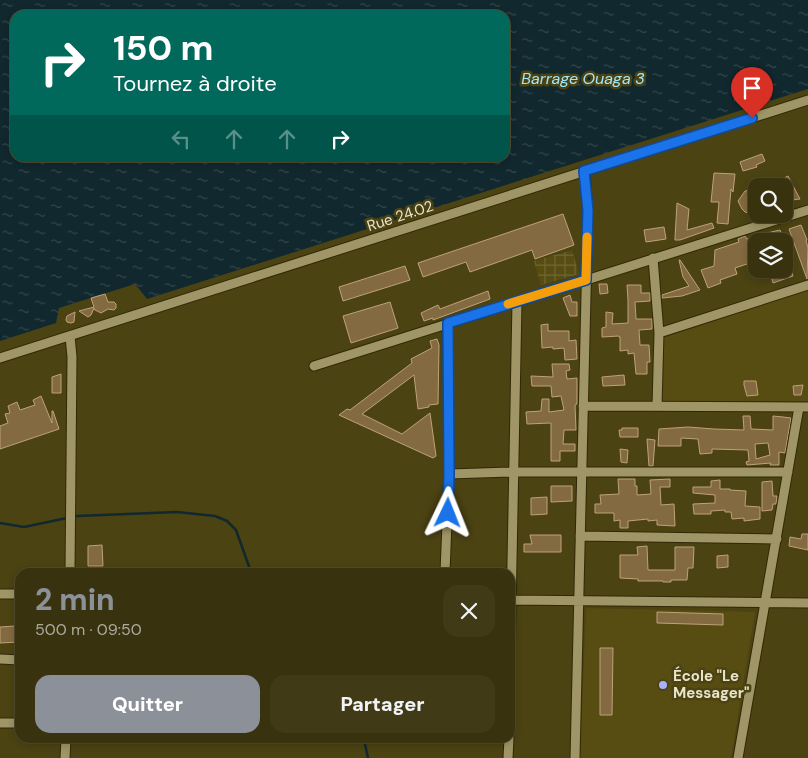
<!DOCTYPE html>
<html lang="fr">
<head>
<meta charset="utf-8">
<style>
	:root { --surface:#39320e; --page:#403a17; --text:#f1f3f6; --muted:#abaa9e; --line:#534d2e; --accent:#8c9099 }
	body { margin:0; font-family:"DM Sans",sans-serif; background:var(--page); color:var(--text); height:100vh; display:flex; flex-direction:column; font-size:19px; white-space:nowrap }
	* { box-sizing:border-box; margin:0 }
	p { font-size:16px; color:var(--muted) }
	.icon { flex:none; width:28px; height:28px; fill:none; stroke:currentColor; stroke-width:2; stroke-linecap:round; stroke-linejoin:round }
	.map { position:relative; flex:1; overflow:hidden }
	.details { position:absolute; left:15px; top:568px; width:500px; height:175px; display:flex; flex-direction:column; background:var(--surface); border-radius:15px; box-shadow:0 2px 8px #0003,0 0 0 1px var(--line) }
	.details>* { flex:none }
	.guide { position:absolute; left:10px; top:10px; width:500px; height:152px; border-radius:15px; box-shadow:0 2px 8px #0003,0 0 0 1px var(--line); background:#00695c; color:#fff; overflow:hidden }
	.tools { position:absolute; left:748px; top:178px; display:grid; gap:10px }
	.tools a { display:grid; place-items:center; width:45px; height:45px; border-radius:10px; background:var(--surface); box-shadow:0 2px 8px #0003,0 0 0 1px var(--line); font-size:25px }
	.pin { position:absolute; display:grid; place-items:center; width:42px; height:42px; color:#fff; margin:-51px -21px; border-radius:50% 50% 50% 0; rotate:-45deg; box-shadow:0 0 5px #0007 }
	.pin .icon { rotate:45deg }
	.me { position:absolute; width:55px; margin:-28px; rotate:2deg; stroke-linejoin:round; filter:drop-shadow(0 0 4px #0008) }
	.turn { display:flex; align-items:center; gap:18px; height:105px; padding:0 20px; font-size:22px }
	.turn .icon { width:65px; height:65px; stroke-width:2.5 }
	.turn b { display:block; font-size:35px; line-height:42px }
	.lanes { display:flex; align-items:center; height:48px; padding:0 20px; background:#0003; justify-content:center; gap:25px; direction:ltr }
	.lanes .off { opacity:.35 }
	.round { display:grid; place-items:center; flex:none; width:52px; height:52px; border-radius:15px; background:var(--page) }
	.summary { display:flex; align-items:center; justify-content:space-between; height:85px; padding:0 20px }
	h1 { font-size:30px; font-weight:800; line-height:38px; color:var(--accent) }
	.button { display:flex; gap:10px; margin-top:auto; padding:10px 20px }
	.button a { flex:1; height:58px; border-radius:15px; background:var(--accent); color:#fff; font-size:20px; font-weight:800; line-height:58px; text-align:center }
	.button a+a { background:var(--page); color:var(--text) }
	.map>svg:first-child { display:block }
</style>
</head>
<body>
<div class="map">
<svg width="808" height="758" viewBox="0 0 808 758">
	<defs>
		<pattern id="industrial-grid" width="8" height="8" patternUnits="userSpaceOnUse" patternTransform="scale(1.25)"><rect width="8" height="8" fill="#574c12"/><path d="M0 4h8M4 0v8" fill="none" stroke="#6f6633"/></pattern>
		<pattern id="water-ripples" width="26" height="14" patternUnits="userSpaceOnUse" patternTransform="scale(1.25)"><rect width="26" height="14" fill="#11282f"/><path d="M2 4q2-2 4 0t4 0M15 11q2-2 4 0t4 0" fill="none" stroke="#34474c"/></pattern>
	</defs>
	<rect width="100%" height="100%" fill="#4c4313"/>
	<!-- built -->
	<path fill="#574c12" d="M808 290V402L656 401 657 340Z
		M586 608 755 612 731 758H580Z"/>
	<!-- industrial -->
	<path fill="url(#industrial-grid)" d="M572 250 579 274 541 285 534 261Z"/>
	<!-- water -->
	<path fill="url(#water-ripples)" fill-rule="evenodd" d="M0 0H808V89L147 299 135 284 59 308 56 323 0 341ZM15 15H505V158H15Z"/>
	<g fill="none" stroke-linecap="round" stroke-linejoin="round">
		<!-- stream -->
		<path stroke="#11282f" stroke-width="2.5" d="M73 517 77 516 177 512 215 516 227 521 236 530 251 572
			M0 523 24 527 67 518
			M362 738 365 744 368 758"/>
	</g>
	<!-- building -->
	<path fill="#846a41" stroke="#bea278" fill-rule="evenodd" d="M762 154 765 161 756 165 757 167 743 171 740 162Z
		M714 173 735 174 733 192 731 189 728 224 717 223 719 202H711Z
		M788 176 800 199 784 201V186H768Z
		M752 190 756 191V213L753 214 745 212 742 209 738 201 745 191Z
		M677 203 689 209 687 230 712 223 714 228 680 240H675V238Z
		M563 214 574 245 535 259 532 250 470 272 466 262 423 277 418 263Z
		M801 225 807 240H806L808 248 807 279 789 229Z
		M664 227 666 239 646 242 644 230Z
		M780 230 783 239 775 241H770L767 233Z
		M745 236 747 239 754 237 756 243V261L735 268 737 274 720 280 721 283 708 288 701 270 714 266 715 250 739 242 738 239Z
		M784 250H786L793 276 773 283 769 269H784Z
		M679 260H680L700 290 682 296 662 298V295L689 286 683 277Z
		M405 266 410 280 343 301 339 287Z
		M599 284H607L608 293 600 294Z
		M627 285H641V293H650V301L635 302 636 319H652V329L639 330 640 345H649L650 362H647V374H636L634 353 628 354V350L620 351V337H619V336L602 337V328L606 327V312L613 313 612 324 628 323V300Z
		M488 291 490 299 433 320V318L424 321 421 313 438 305 440 309Z
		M105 294 108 302H114L116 304V308L114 310 108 309 101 313 95 310 94 308 91 315 88 317 79 311 94 307 91 298Z
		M570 295 572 302H577V316H570L563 298Z
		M390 302 398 328 351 343 343 316Z
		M75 312 74 322 71 323 67 322 66 320 67 316Z
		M548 324V331H569V341L576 340 577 359 565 360 564 348 553 349V347L542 348 541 325Z
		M437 339 439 345 438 404 429 405V407L418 409 414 375 362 414 402 434 430 413 436 456 433 458 339 415 347 409 350 410 412 363 411 359 432 348 430 341Z
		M552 364H569L570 370 566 371 567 379 577 378V404L575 405 576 430H564L563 444H575V451H560V461H551V423L527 424 526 412 541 411 542 399H549V412L564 410 561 396 552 397 551 386H532L531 376 553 377Z
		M61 374V393H52V377Z
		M624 375 625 385 603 386 602 377Z
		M744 381H756L758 395 747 396 744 385Z
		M803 385 801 395H794L793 386Z
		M41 396 52 423V411H53L59 429 0 449V426L8 423 5 414 10 413 8 406 17 402 20 410 35 405 33 400Z
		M743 416H750L751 429 773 430V416L783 417 791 418 785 453 779 452V465H770L771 463 747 465 746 462 749 461 748 450 712 449V453L700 454 698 439 681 438V446H658L659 429 688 427 714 429 744 430ZM768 443 770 455 756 459 755 444Z
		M622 428H638V437H620L619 430H622Z
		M647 439 655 440 653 466H649Z
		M620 449 628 450 627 463 621 462Z
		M618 479H635V486H637V495L651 494 650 480 670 479V487H660L661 505 674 504 675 526 657 525V520L648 521V519L628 521V528H620V520L614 521V513H595V504H601L600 495 619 494Z
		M720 480V489H730V490L746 491 745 506 760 507V519L744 521V518L732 519 731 512H725V510L711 511V514H694L693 504 715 503V495L693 493V487H711V481Z
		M772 481 773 496H777L776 504H773L772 510 762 511V482Z
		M551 486H572V501L551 502Z
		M547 497V514L531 515V498Z
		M802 534H808V550L789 546 790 537 801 539Z
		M530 535H561V552H524V544H532Z
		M102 545 103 566H88V546Z
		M647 546 648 570H675V547H694L693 568H688L687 580H671V582H663V581H638V579L620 578V555H638L637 547Z
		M728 555V567L717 568V556Z
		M657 612 723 614V625L657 623Z
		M15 626V627H20V642L0 643V627Z
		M600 648H613L612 715H600Z"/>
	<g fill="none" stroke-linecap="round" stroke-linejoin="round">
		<defs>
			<path id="minor" d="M653 258 659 333 657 406
				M659 333 808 285
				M70 336 72 357 70 572
				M0 358 808 100
				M314 366 808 210
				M583 406 808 407
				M449 474 513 472H788
				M580 536 777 539
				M445 572 449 474 448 323
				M0 594H20
				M510 600 808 603
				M0 659 20 660
				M510 665 517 302
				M0 723H20
				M65 758 66 738
				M508 758 509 738
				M575 758 588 211 585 171
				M738 758 799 407"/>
		</defs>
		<!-- minor casing -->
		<use href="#minor" stroke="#302905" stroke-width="11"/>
		<!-- minor -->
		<use href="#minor" stroke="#9f9566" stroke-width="9"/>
	</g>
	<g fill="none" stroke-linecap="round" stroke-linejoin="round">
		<defs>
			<path id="route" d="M448 513 449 474 448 323 586 280 588 211 584 171 752 118"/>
		</defs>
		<!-- route casing -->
		<use href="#route" stroke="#114b97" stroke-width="12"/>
		<!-- route -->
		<use href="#route" stroke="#1a73e8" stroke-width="9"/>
		<!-- slow -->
		<path stroke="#f59e0b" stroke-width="9" d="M508 304 586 280 587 237"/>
	</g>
	<!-- markers -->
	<circle fill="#a7b1fc" stroke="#4c4313" stroke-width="2" cx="663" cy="685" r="5"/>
	<g text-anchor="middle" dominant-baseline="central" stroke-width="5" stroke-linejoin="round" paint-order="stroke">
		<!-- street labels -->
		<g font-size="15" fill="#e8e3cb" stroke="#4c4313">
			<text transform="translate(400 216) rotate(-18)">Rue 24.02</text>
		</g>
		<!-- poi labels -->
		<g font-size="15" font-weight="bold" fill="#e8e3cb" stroke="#4c4313" text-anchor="start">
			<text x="673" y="676">École "Le<tspan x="673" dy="17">Messager"</tspan></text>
		</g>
		<!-- water labels -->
		<g font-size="16" font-style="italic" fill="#a1e7fc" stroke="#4c4313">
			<text x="583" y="78">Barrage Ouaga 3</text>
		</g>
	</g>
</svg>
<div class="tools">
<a><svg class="icon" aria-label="search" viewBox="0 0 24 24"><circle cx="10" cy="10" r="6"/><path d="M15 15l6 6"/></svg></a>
<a><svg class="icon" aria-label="layers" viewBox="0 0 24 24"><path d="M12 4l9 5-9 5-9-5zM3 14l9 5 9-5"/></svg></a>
</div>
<div class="pin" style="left:752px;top:118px;background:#d93025"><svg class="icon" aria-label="arrive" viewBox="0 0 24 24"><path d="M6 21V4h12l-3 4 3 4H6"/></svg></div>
<svg class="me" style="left:448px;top:513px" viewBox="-20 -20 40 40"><path d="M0-17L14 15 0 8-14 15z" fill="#1a73e8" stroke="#fff" stroke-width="4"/></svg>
<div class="guide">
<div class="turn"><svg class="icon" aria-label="right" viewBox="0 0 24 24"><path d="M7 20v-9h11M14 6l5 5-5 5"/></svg><div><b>150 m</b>Tournez à droite</div></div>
<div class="lanes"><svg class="icon off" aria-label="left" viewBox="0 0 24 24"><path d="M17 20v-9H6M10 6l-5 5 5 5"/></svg><svg class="icon off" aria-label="ahead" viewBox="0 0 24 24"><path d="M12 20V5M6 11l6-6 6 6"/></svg><svg class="icon off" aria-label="ahead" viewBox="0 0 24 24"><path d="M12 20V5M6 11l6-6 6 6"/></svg><svg class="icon" aria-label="right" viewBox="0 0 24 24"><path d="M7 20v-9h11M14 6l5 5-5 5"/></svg></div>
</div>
<section class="details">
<div class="summary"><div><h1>2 min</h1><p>500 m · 09:50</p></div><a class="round"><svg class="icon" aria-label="close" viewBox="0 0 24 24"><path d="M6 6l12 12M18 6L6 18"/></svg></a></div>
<div class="button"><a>Quitter</a><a>Partager</a></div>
</section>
</div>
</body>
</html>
